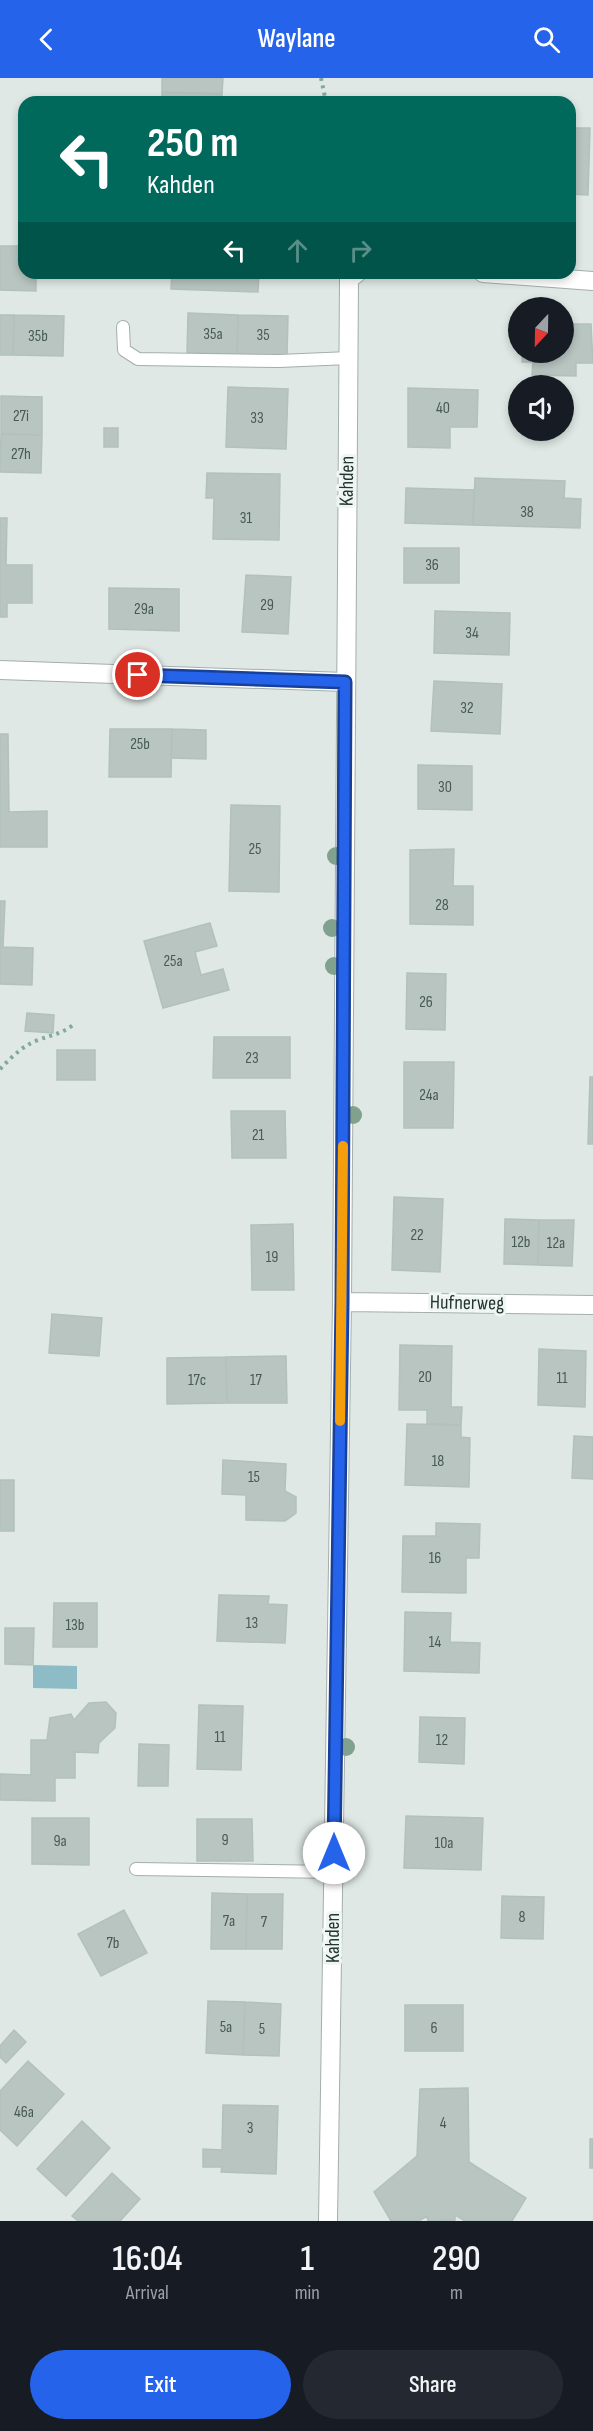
<!DOCTYPE html>
<html lang="en">
<head>
<meta charset="utf-8">
<style>
	:root { --surface:#171b24; --page:#242831; --text:#f1f3f6; --muted:#9ea1a6; --accent:#2563eb }
	body { margin:0; font-family:"Sofia Sans Condensed",sans-serif; background:var(--page); color:var(--text); height:100vh; display:flex; flex-direction:column; font-size:22px; white-space:nowrap }
	* { box-sizing:border-box; margin:0 }
	p { font-size:20px; color:var(--muted) }
	.icon { flex:none; width:33px; height:33px; fill:none; stroke:currentColor; stroke-width:2; stroke-linecap:round; stroke-linejoin:round }
	.map { position:relative; height:2143px; overflow:hidden }
	.details { display:flex; flex-direction:column; background:var(--surface); flex:1 }
	.details>* { flex:none }
	.top-card { position:absolute; left:18px; top:18px; width:558px; height:183px; border-radius:18px; box-shadow:0 3px 9px #0003; background:#00695c; color:#fff; overflow:hidden }
	.needle { width:39px; rotate:202deg }
	.fabs { position:absolute; left:508px; top:219px; display:grid; gap:12px }
	.fabs a { display:grid; place-items:center; width:66px; height:66px; border-radius:50%; background:var(--surface); box-shadow:0 3px 9px #0003; font-size:30px }
	.pin { position:absolute; display:grid; place-items:center; width:51px; height:51px; color:#fff; margin:-26px; border:3px solid #fff; border-radius:50%; box-shadow:0 2px 6px #0007 }
	.me { position:absolute; width:66px; margin:-33px; rotate:0deg; stroke-linejoin:round; filter:drop-shadow(0 0 4px #0008) }
	.turn { display:flex; align-items:center; gap:21px; height:126px; padding:0 30px; font-size:27px }
	.turn .icon { width:78px; height:78px; stroke-width:2.5 }
	.turn b { display:block; font-size:42px; line-height:51px }
	.lanes { display:flex; align-items:center; height:57px; padding:0 30px; background:#0003; justify-content:center; gap:30px; direction:ltr }
	.lanes .off { opacity:.35 }
	.eta { display:flex; justify-content:space-evenly; align-items:center; height:102px; text-align:center }
	.eta b { font-size:36px; font-weight:600; line-height:42px }
	.button { display:flex; gap:12px; margin-top:auto; padding:12px 30px }
	.button a { flex:1; height:69px; border-radius:36px; background:var(--accent); color:#fff; font-size:24px; font-weight:600; line-height:69px; text-align:center }
	.button a+a { background:var(--page); color:var(--text) }
	header { display:flex; justify-content:space-between; align-items:center; height:78px; padding:0 30px; background:var(--accent); color:#fff; font-size:27px; font-weight:600 }
	.map>svg:first-child { display:block }
</style>
</head>
<body>
<header><svg class="icon" aria-label="back" viewBox="0 0 24 24"><path d="M15 5l-7 7 7 7"/></svg>Waylane<svg class="icon" aria-label="search" viewBox="0 0 24 24"><circle cx="10" cy="10" r="6"/><path d="M15 15l6 6"/></svg></header>
<div class="map">
<svg width="593" height="2143" viewBox="0 0 593 2143">
	<rect width="100%" height="100%" fill="#dfe8e4"/>
	<!-- water -->
	<path fill="#8dbcc7" d="M33 1587 77 1588V1611L33 1610Z"/>
	<!-- building -->
	<path fill="#b8c5c0" stroke="#b2c1bb" stroke-width="1.5" d="M162 0H223L222 16 162 14Z
		M162 14 222 16V24H162Z
		M570 50H590L588 117 570 116Z
		M0 168H24V195H36V213L0 212Z
		M172 195H259L258 214 171 211Z
		M188 235 238 237 237 276 187 275Z
		M0 237H14L13 277H0Z
		M14 237 64 238 63 278 13 277Z
		M238 237 288 238 287 278 237 276Z
		M564 246H591L593 285H576V298L532 297 533 284H522L523 274H564Z
		M228 309 288 311 286 371 226 369Z
		M408 310 478 312 477 349H450V370L408 369Z
		M1 318 42 319V357L1 356Z
		M104 350H118V369H104Z
		M1 356 42 357 41 395 0 394Z
		M207 395 280 396 279 462 213 461 214 420H206Z
		M475 400 565 403 564 420 581 421 580 450 473 447Z
		M406 410 474 412 473 447 405 445Z
		M0 440H7L6 487H32V525H7V539H0Z
		M404 470H459V505H404Z
		M246 497 291 499 288 556 242 554Z
		M109 510 179 511V553L109 551Z
		M435 533 510 535 509 577 434 575Z
		M434 603 502 606 500 656 431 653Z
		M110 651H172L171 699H109Z
		M172 651 206 652V681L171 680Z
		M0 656H8L9 734 47 733V769H0Z
		M418 687 472 688V732L418 731Z
		M231 727 280 728 279 814 229 813Z
		M454 771 453 808H473V847L410 846V772Z
		M0 823H5L3 869 33 870 32 907 0 906Z
		M210 845 217 868 195 874 201 897 223 891 229 912 163 930 144 863Z
		M407 895 446 896 445 952 406 951Z
		M27 935 54 937 53 955 25 953Z
		M214 959H290V1000H213Z
		M57 972H95V1002H57Z
		M404 984H454L453 1050H404Z
		M590 999H593V1066H588Z
		M231 1033H285L286 1080H232Z
		M394 1119 443 1121 440 1194 392 1192Z
		M505 1141 539 1142 538 1187 504 1186Z
		M539 1142H574L572 1188 538 1187Z
		M293 1146 294 1212H252L251 1147Z
		M52 1236 102 1240 99 1278 49 1275Z
		M400 1267 452 1268 451 1329H462L461 1347 427 1346V1332H399Z
		M539 1271 586 1273 585 1329 538 1327Z
		M286 1278 287 1325H227L226 1279Z
		M226 1279 227 1325 167 1326V1280Z
		M407 1346 461 1347V1359L470 1360 469 1409 405 1407Z
		M574 1358 593 1359V1401L572 1400Z
		M223 1382 286 1386 285 1413 296 1419V1435L285 1443 246 1442V1417L222 1416Z
		M0 1402H14V1453H0Z
		M436 1445 480 1446 479 1480H466V1515L402 1514 403 1458H436Z
		M219 1517 269 1518 268 1526 287 1527 285 1565 217 1563Z
		M54 1525H97V1569H53Z
		M405 1534 451 1535 450 1564 480 1565 479 1595 404 1593Z
		M5 1550H34L33 1587 5 1586Z
		M106 1624 116 1635 115 1650 99 1665 98 1675 75 1674V1700H55V1723L0 1722V1696L31 1697V1662H47L50 1640 71 1636 74 1642 89 1625Z
		M199 1627 243 1628 241 1692 197 1691Z
		M420 1639 465 1640 464 1686 419 1684Z
		M139 1666 169 1667 168 1708H138Z
		M406 1738 483 1740 481 1792 404 1790Z
		M32 1740H89V1787L32 1786Z
		M197 1741H252L253 1783H197Z
		M212 1815 247 1816 246 1871H211Z
		M247 1816H283L282 1871H246Z
		M502 1818 544 1819 543 1861 501 1860Z
		M124 1832 147 1875 101 1898 78 1856Z
		M208 1923 245 1924 243 1977 206 1975Z
		M245 1924 281 1926 279 1978 243 1977Z
		M405 1927H463V1973H405Z
		M14 1952 26 1964 6 1985 0 1979V1968Z
		M28 1983 64 2016 17 2068 0 2052V2013Z
		M468 2010 469 2084 526 2120 512 2143H465L457 2138H455V2142L428 2143 427 2138 419 2143H391L374 2114 417 2078 420 2011Z
		M223 2027 278 2028 276 2096 221 2094 222 2089H203V2071L222 2072Z
		M82 2043 110 2070 66 2118 37 2091Z
		M590 2061H593V2090H590Z
		M112 2095 140 2121 120 2143H78L72 2138Z"/>
	<g fill="none" stroke-linecap="round" stroke-linejoin="round">
		<defs>
			<path id="service" d="M123 249 124 272 138 281 279 283 349 280
				M136 1791 334 1794"/>
			<path id="minor" d="M483 195 593 203
				M0 592 345 604
				M342 1224 593 1227
				M328 2143 342 1224 349 201 357 195"/>
		</defs>
		<!-- service casing -->
		<use href="#service" stroke="#a3afab" stroke-width="14"/>
		<!-- minor casing -->
		<use href="#minor" stroke="#a3afab" stroke-width="20"/>
		<!-- path -->
		<path stroke="#83a89e" stroke-width="4" stroke-dasharray="3 4.5" stroke-linecap="butt" d="M321 0 326 24
			M0 991C12 979 22 968 38 962 51 957 61 956 73 947"/>
		<!-- service -->
		<use href="#service" stroke="#fff" stroke-width="12"/>
		<!-- minor -->
		<use href="#minor" stroke="#fff" stroke-width="18"/>
	</g>
	<!-- trees -->
	<g fill="#7fa18e">
		<circle cx="336" cy="778" r="9"/>
		<circle cx="332" cy="850" r="9"/>
		<circle cx="334" cy="888" r="9"/>
		<circle cx="353" cy="1037" r="9"/>
		<circle cx="346" cy="1669" r="9"/>
	</g>
	<g fill="none" stroke-linecap="round" stroke-linejoin="round">
		<defs>
			<path id="route" d="M138 597 345 604 342 1224 334 1775"/>
		</defs>
		<!-- route casing -->
		<use href="#route" stroke="#184099" stroke-width="15"/>
		<!-- route -->
		<use href="#route" stroke="#2563eb" stroke-width="10"/>
		<!-- slow -->
		<path stroke="#f59e0b" stroke-width="10" d="M340 1343 343 1068"/>
	</g>
	<g text-anchor="middle" dominant-baseline="central" stroke-width="6" stroke-linejoin="round" paint-order="stroke">
		<!-- number labels -->
		<g font-size="16" fill="#485a55">
			<text x="213" y="256">35a</text>
			<text x="263" y="257">35</text>
			<text x="38" y="258">35b</text>
			<text x="443" y="330">40</text>
			<text x="21" y="338">27i</text>
			<text x="257" y="340">33</text>
			<text x="21" y="376">27h</text>
			<text x="527" y="434">38</text>
			<text x="246" y="440">31</text>
			<text x="432" y="487">36</text>
			<text x="267" y="527">29</text>
			<text x="144" y="531">29a</text>
			<text x="472" y="555">34</text>
			<text x="467" y="630">32</text>
			<text x="140" y="666">25b</text>
			<text x="445" y="709">30</text>
			<text x="255" y="771">25</text>
			<text x="442" y="827">28</text>
			<text x="173" y="883">25a</text>
			<text x="426" y="924">26</text>
			<text x="252" y="980">23</text>
			<text x="429" y="1017">24a</text>
			<text x="258" y="1057">21</text>
			<text x="417" y="1157">22</text>
			<text x="521" y="1164">12b</text>
			<text x="556" y="1165">12a</text>
			<text x="272" y="1179">19</text>
			<text x="425" y="1299">20</text>
			<text x="562" y="1300">11</text>
			<text x="197" y="1302">17c</text>
			<text x="256" y="1302">17</text>
			<text x="438" y="1383">18</text>
			<text x="254" y="1399">15</text>
			<text x="435" y="1480">16</text>
			<text x="252" y="1545">13</text>
			<text x="75" y="1547">13b</text>
			<text x="435" y="1564">14</text>
			<text x="220" y="1659">11</text>
			<text x="442" y="1662">12</text>
			<text x="225" y="1762">9</text>
			<text x="60" y="1763">9a</text>
			<text x="444" y="1765">10a</text>
			<text x="522" y="1839">8</text>
			<text x="229" y="1843">7a</text>
			<text x="264" y="1844">7</text>
			<text x="113" y="1865">7b</text>
			<text x="226" y="1949">5a</text>
			<text x="434" y="1950">6</text>
			<text x="262" y="1951">5</text>
			<text x="24" y="2034">46a</text>
			<text x="443" y="2045">4</text>
			<text x="250" y="2050">3</text>
		</g>
		<!-- street labels -->
		<g font-size="20" fill="#223631" stroke="#eff5f2">
			<text transform="translate(347 403) rotate(-89)">Kahden</text>
			<text transform="translate(467 1225) rotate(1)">Hufnerweg</text>
			<text transform="translate(333 1860) rotate(-90)">Kahden</text>
		</g>
	</g>
</svg>
<div class="fabs">
<a><svg class="needle" viewBox="-14 -14 28 28"><path d="M0-13l5 13h-10z" fill="#e53935"/><path d="M0 13l5-13h-10z" fill="#9ea1a6"/></svg></a>
<a><svg class="icon" aria-label="sound" viewBox="0 0 24 24"><path d="M4 9h4l5-4v14l-5-4H4zM17 9q2 3 0 6"/></svg></a>
</div>
<div class="pin" style="left:138px;top:597px;background:#d93025"><svg class="icon" aria-label="arrive" viewBox="0 0 24 24"><path d="M6 21V4h12l-3 4 3 4H6"/></svg></div>
<svg class="me" style="left:334px;top:1775px" viewBox="-20 -20 40 40"><circle r="19" fill="#fff"/><path d="M0-13L10 11 0 6-10 11z" fill="#2563eb"/></svg>
<div class="top-card">
<div class="turn"><svg class="icon" aria-label="left" viewBox="0 0 24 24"><path d="M17 20v-9H6M10 6l-5 5 5 5"/></svg><div><b>250 m</b>Kahden</div></div>
<div class="lanes"><svg class="icon" aria-label="left" viewBox="0 0 24 24"><path d="M17 20v-9H6M10 6l-5 5 5 5"/></svg><svg class="icon off" aria-label="ahead" viewBox="0 0 24 24"><path d="M12 20V5M6 11l6-6 6 6"/></svg><svg class="icon off" aria-label="right" viewBox="0 0 24 24"><path d="M7 20v-9h11M14 6l5 5-5 5"/></svg></div>
</div>
</div>
<section class="details">
<div class="eta">
<div><b>16:04</b><p>Arrival</p></div>
<div><b>1</b><p>min</p></div>
<div><b>290</b><p>m</p></div>
</div>
<div class="button"><a>Exit</a><a>Share</a></div>
</section>
</body>
</html>
